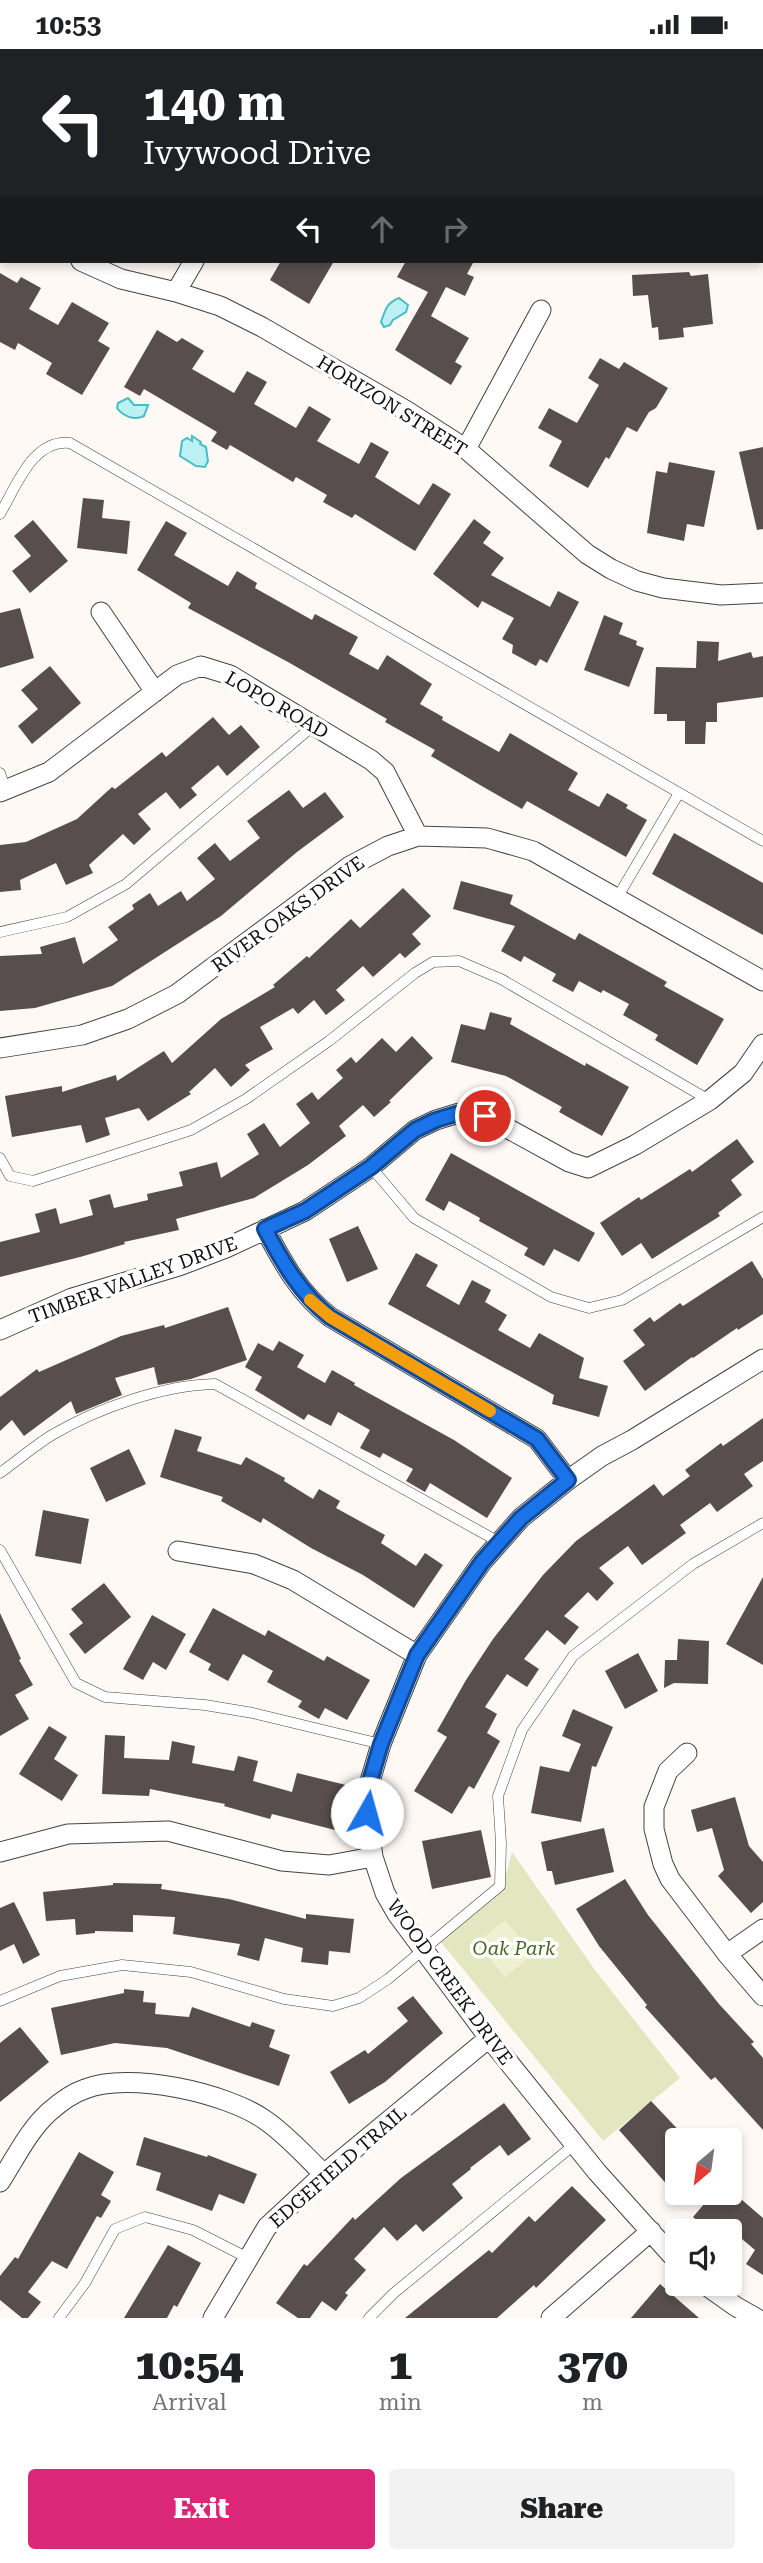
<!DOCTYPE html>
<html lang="en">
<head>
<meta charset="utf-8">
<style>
	:root { --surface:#fff; --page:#f2f2f2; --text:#202124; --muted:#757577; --accent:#db2777 }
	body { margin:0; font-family:"Roboto Serif",serif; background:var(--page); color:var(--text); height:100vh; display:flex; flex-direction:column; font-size:26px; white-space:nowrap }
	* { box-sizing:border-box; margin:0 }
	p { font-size:23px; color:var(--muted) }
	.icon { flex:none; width:38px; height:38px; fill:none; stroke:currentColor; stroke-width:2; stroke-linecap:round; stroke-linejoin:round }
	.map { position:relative; height:2269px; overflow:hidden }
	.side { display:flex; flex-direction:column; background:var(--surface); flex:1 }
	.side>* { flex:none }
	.hud { position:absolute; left:0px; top:0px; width:763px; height:214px; box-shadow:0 4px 10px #0003; background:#202124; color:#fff; overflow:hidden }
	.needle { width:46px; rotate:209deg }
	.tools { position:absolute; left:665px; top:2079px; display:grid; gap:14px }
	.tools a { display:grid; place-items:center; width:77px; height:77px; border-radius:7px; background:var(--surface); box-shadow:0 4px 10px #0003; font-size:35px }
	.pin { position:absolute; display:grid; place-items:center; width:60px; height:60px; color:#fff; margin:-30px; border:4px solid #fff; border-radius:50%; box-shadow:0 2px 7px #0007 }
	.me { position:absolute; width:77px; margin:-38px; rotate:7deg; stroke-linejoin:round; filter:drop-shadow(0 0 5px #0008) }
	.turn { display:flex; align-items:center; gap:24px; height:147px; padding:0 28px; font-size:32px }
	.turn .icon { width:91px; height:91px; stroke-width:2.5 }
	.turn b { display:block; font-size:49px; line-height:60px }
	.lanes { display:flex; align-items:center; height:66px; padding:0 28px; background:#0003; justify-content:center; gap:35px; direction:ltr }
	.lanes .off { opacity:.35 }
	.eta { display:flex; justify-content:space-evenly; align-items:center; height:119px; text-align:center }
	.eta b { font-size:42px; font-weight:800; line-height:49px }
	.action { display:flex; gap:14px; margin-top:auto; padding:14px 28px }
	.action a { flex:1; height:80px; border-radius:7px; background:var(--accent); color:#fff; font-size:28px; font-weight:800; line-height:80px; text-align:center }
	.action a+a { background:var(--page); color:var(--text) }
	.status { display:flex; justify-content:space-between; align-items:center; height:49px; padding:0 35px; background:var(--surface); direction:ltr }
	.status svg { height:19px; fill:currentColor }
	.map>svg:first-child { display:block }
</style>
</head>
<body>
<div class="status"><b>10:53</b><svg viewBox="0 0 49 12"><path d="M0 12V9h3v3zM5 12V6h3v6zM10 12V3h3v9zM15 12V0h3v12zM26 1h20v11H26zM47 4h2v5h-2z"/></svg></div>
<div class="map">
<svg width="763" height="2269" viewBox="0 0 763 2269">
	<rect width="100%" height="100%" fill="#fef9f5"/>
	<!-- green -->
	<path fill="#e2e7bf" d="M512 1803 595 1921 680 2029 603 2092 441 1893 502 1840Z"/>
	<!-- pitch -->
	<path fill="#efefd1" d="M505 1871 534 1905 505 1928 477 1894Z"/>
	<!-- water -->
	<path fill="#bcf0f2" stroke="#49bdc4" stroke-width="2" d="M399 249 408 256 406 263 393 271 390 276 384 278 381 273C385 262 386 254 399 249Z
		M128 349 134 356H148L144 367C134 372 123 367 117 359L118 354Z
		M192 387 201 393 200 395 206 398 208 412 205 418 196 417 180 407 182 392 187 389 192 392Z"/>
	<!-- building -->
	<path fill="#584e4d" d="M281 212H334L309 255 270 231Z
		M406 212H474L467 225 474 228 465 247 446 238 431 267 469 289 455 313 462 317 451 336 395 301 428 243 397 228Z
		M689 223 691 227 708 225 713 275 683 279 684 288 659 291 658 278 652 279 648 246 633 247 632 226Z
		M0 224 17 234 21 228 41 239 29 260 58 276 72 253 109 274 98 292 110 299 82 346 46 325 52 314 18 294 15 301 0 293Z
		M157 281 177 293 182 289 204 302 192 320 234 344 247 322 267 333 254 355 296 379 309 357 331 370 317 392 359 415 371 393 389 403 375 428 419 456 433 434 451 445 415 502 355 465 352 469 323 453 327 446 296 428 293 433 230 396 227 401 211 392 217 383 144 340 140 347 124 338Z
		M600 309 619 320 624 313 668 339 656 359 649 363 637 383 627 378 609 410 606 408 588 439 549 417 562 392 538 379 549 359 577 374 599 336 588 329Z
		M763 398V480L757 481 739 403Z
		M669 413 715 422 704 478 687 475 684 492 647 484 656 422 667 424Z
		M83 449 104 451 102 469 130 472 127 505 77 499Z
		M474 470 491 483 483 494 504 509 491 526 550 558 558 542 579 553 547 614 540 610 536 617 512 604 513 596 502 590 514 569 482 552 478 559 433 525Z
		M33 471 68 512 30 544 12 522 31 507 14 487Z
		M166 472 187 484 174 506 228 537 237 522 257 534 255 539 312 571 315 565 358 588 349 605 378 621 387 606 432 635 420 655 443 668 442 671 499 703 510 684 578 724 568 741 599 758 607 744 628 756 626 759 647 771 626 808 527 752 522 760 480 736 431 707 435 701 385 673 387 670 288 613 188 559 191 554 137 521Z
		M20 559 34 609 0 619V564Z
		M604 566 623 574 619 585 637 592 636 596 644 599 629 638 584 621Z
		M697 592 719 593 718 612 751 603 753 609 763 607V648L717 654V673H706L705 695H685V672H667V665H654L656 618 696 619Z
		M50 617 81 654 32 695 18 677 38 660 21 641Z
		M213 668 229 686 241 676 260 698 227 727 218 716 191 739 197 746 180 760 166 743 138 765 151 780 134 796 123 785 89 816 93 824 66 836 56 814 20 831 21 841 0 843V796L26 793 77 770 112 738 115 740 162 703 166 708Z
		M289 741 303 759 325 743 344 768 297 803 221 867 112 937 35 959 0 962V907L42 905 40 898 75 888 83 915 118 891 108 878 134 860 132 856 150 844 158 857 181 842 187 852 215 830 197 809 215 794 230 812 260 789 247 772Z
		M674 784 763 834V886L652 825Z
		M461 832 513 846 510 855 575 891 579 884 667 933 664 937 724 970 697 1016 655 991 658 986 623 966 629 955 603 941 601 944 579 932 573 943 552 932 556 925 524 907 521 913 501 902 515 877 453 860Z
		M403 839 431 867 412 885 421 895 405 909 400 904 373 928 363 917 336 941 345 951 326 966 314 951 298 965 293 959 260 978 273 1000 245 1016 250 1021 231 1038 215 1019 189 1043 191 1045 148 1072 139 1059 105 1069 110 1086 86 1094 81 1076 12 1088 5 1047 62 1037V1043L116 1026 117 1032 164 1002 172 1014 221 970 275 938 273 936 307 907 309 909 351 870 360 879Z
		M490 963 512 969 510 975 585 1017 586 1014 629 1038 602 1087 559 1063 562 1058 506 1027 451 1013 461 975 485 981Z
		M412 987 433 1009 389 1052 391 1053 374 1068 363 1056 339 1077 346 1087 308 1116 254 1149 176 1170 179 1181 124 1193 125 1195 80 1208 0 1228V1193L40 1183 35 1165 56 1159 60 1175 93 1166 89 1151 110 1145 114 1159 148 1151 147 1145 183 1137 179 1123 217 1113 221 1129 259 1105 247 1085 264 1074 280 1098 310 1074 296 1055 312 1043 318 1051 343 1029 336 1021 351 1008 356 1014 382 989 396 1003Z
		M737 1090 754 1113 731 1131 742 1146 718 1164 720 1167 652 1210 641 1194 622 1207 600 1174 639 1148 641 1151 690 1120 692 1123Z
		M451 1104 595 1184 579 1213 554 1200 544 1217 524 1206 528 1199 479 1172 480 1169 449 1152 444 1162 425 1151Z
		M358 1177 378 1220 347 1233 329 1190Z
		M416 1204 438 1216 426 1237 459 1256 472 1231 491 1241 485 1253 507 1266 498 1281 530 1299 539 1284 584 1309 579 1329 608 1337 599 1368 552 1355 554 1346 388 1255Z
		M752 1212 763 1230V1265L738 1281 737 1279 693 1309 692 1308 645 1342 623 1312 645 1296 633 1281 650 1268 654 1273 680 1254 683 1257Z
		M228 1258 247 1311 191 1330 158 1336 154 1318 115 1329 122 1346 76 1365 71 1352 24 1387 12 1371 0 1382V1348L37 1320 39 1323 121 1287 164 1276 165 1279Z
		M279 1292 304 1306 297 1318 325 1334 332 1321 355 1334 354 1336 454 1391 512 1429 487 1469 430 1434 425 1443 406 1432 413 1420 383 1404 380 1409 360 1399 370 1381 338 1363 331 1377 308 1365 304 1371 255 1341 262 1328 245 1318 258 1294 273 1302Z
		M763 1369V1412L744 1425 753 1437 717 1463 710 1454 680 1476 686 1484 642 1516 628 1497 599 1519 614 1534 597 1552 588 1543 564 1567 579 1578 565 1596 547 1581 524 1610 539 1620 527 1638 507 1625 485 1658 497 1665 487 1684 500 1692 474 1740 469 1737 452 1765 414 1742 447 1688 437 1682 466 1631 493 1590 543 1526 576 1492 654 1435 663 1447 690 1427 685 1421 721 1394 723 1397Z
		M175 1380 202 1388 197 1402 241 1416 246 1408 285 1429 284 1432 313 1450 319 1440 340 1452 336 1459 385 1486 381 1494 416 1517 425 1504 443 1516 414 1559 363 1526 311 1499 263 1469 261 1474 221 1452 223 1448 160 1428Z
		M129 1400 146 1435 106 1453 90 1419Z
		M43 1461 89 1470 81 1515 35 1507Z
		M763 1528V1616L726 1595Z
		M104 1534 131 1568 85 1605 69 1585 83 1574 71 1560Z
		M213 1559 265 1587 268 1581 324 1612 327 1607 370 1631 347 1671 325 1659 319 1670 298 1658 302 1652 267 1633 273 1622 243 1605 228 1632 208 1621 211 1615 189 1603Z
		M0 1564 21 1610 19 1611 33 1636 15 1646 29 1670 0 1687Z
		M152 1566 186 1585 166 1621 153 1613 143 1631 123 1620Z
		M678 1590 709 1592 708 1635 674 1634 664 1639 665 1611H677Z
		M638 1604 658 1642 625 1660 605 1622Z
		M573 1660 613 1678 596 1718 592 1717 581 1773 531 1764 540 1717 569 1723 581 1695 562 1687Z
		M49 1677 67 1688 54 1710 78 1726 62 1752 19 1725Z
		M105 1686 125 1687 124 1709 169 1711 172 1692 195 1697 192 1714 234 1722 238 1707 258 1712 253 1732 292 1743 297 1724 346 1736 335 1781 272 1765 270 1770 224 1757 225 1755 150 1740 149 1747 102 1745Z
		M735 1748 749 1797 763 1813V1853L751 1864 718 1827 724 1821 712 1779 697 1783 691 1761Z
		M604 1779 614 1823 555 1836 552 1822H547L541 1793Z
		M481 1781 491 1828 432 1840 422 1792Z
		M625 1830 648 1866 719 1955 754 1993 751 1995 763 2009V2081L715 2028 711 2031 645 1958 647 1956 599 1897 576 1860Z
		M113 1834 162 1835 161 1840 229 1850 306 1870V1865L354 1870 350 1904 329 1902 328 1916 301 1913 303 1899 265 1889 259 1912 237 1906 240 1895 173 1885 175 1868 133 1866V1883L95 1882V1884L76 1886 75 1870 46 1872 43 1843 113 1836Z
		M14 1853 40 1906 23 1915 14 1895 0 1902V1859Z
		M124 1940 144 1942 143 1953 156 1954 155 1965 189 1968 192 1958 250 1978 252 1973 275 1981 269 1998 290 2006 279 2037 167 1999 115 1994 61 2006 51 1959 124 1944Z
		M413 1947 443 1984 385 2033 349 2055 330 2023 365 2001 368 2005 408 1972 397 1959Z
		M20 1978 49 2013 0 2053V1994Z
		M651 2052 688 2091H677V2147L619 2081Z
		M504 2054 531 2090 508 2107 500 2096 470 2119 471 2120 452 2135 463 2149 423 2183 416 2175 397 2192 384 2178 354 2210 366 2221 345 2244 348 2246 336 2262 322 2252 310 2269H298L276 2254 304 2215 307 2217 353 2168 355 2171 401 2129Z
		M144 2088 207 2108 208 2106 257 2125 244 2155 219 2145 212 2162 156 2141 161 2124 136 2116Z
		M79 2103 114 2123 101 2146 111 2152 101 2169 97 2167 67 2220 52 2212 28 2243 41 2253 28 2269H22L0 2251V2227L15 2208 18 2210Z
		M572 2137 606 2171 536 2239 534 2236 497 2269H405L489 2201 492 2204 529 2167 535 2173Z
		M696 2144H734L763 2169V2226L746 2215 755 2201 723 2174 716 2182H709L693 2168 705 2154Z
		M168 2196 201 2214 177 2258 174 2256 167 2269H124Z
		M660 2235 699 2269H631Z"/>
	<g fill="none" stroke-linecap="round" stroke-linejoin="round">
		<defs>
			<path id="lane" d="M0 465C16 438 33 389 70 394L763 792
				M0 724 6 742
				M617 849 679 744
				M0 883 67 868 126 835 313 677
				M0 1109 10 1127 33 1132 191 1081 246 1050 329 992 415 924 433 913 459 912 501 930 709 1051
				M371 1118 414 1169 551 1248 589 1259 622 1251 763 1168
				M0 1424C17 1412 34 1397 52 1386 98 1359 163 1336 215 1335L499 1493
				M0 1501 76 1634 105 1648 205 1656 253 1664 381 1695
				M0 1952 60 1927 122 1916 191 1923 284 1950 333 1957 359 1949 388 1930 500 1837 501 1794 498 1747 522 1681 573 1607 693 1515 763 1474
				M59 2269 85 2234 115 2180 145 2168 193 2181 248 2209
				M369 2269 394 2244 575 2095"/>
			<path id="street" d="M505 0 508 2
				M583 0 586 2
				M761 106 763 107
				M761 143 763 144
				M0 167 2 168
				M81 212 121 230 176 243 220 257 262 278 407 362 466 400 587 505 611 520 637 532 663 539 721 546 763 544
				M176 243 194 212
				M466 400 541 261
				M101 563 155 643
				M0 743 49 723 177 626 201 617 230 626 371 711 385 723 418 787
				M0 999 82 986 128 970 177 945 350 817 388 797 418 787 487 789 533 802 763 932
				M265 1180C283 1214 299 1244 330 1268L537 1390 568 1431
				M0 1281 72 1249 179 1217 226 1199 305 1162 371 1118 415 1081 436 1071 459 1064 485 1067 569 1113 588 1119 635 1096 710 1051 743 1024 763 995
				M178 1502 254 1515 293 1531 417 1606
				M687 1704 668 1722 654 1758V1780L663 1815 670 1830 727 1905 763 1947
				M0 1803 68 1785 168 1782 282 1812 329 1816 373 1808
				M727 1905 763 1880
				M0 2133C15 2110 28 2082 49 2063 58 2055 73 2044 85 2040 129 2022 227 2044 265 2071 287 2086 305 2107 324 2125
				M677 2212 597 2123 489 1989 397 1865 385 1844 373 1808 367 1764 368 1739 381 1695 417 1606 482 1513 521 1469 568 1431 602 1407 632 1391 763 1310
				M704 2235 735 2257 756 2269
				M213 2269 267 2178 324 2125 489 1989
				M551 2269 651 2182"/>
		</defs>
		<!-- lane casing -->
		<use href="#lane" stroke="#434343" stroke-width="11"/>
		<!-- street casing -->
		<use href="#street" stroke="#434343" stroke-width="21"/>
		<!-- lane -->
		<use href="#lane" stroke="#fff" stroke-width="10"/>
		<!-- street -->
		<use href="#street" stroke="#fff" stroke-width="19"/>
	</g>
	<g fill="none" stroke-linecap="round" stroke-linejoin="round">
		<defs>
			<path id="route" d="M367 1764 368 1739 381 1695 417 1606 482 1513 521 1469 568 1431 537 1390 330 1268C300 1244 283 1214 265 1180L305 1162 371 1118 415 1081 436 1071 459 1064 485 1067"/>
		</defs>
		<!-- route casing -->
		<use href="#route" stroke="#114b97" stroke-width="18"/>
		<!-- route -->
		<use href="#route" stroke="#1a73e8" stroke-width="12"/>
		<!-- slow -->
		<path stroke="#f59e0b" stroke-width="12" d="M310 1251 330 1268 490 1362"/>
	</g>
	<g text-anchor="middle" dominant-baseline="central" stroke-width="7" stroke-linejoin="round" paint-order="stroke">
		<!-- street labels -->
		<g font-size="19" fill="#101010" stroke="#fff">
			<text transform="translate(392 357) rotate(32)">HORIZON STREET</text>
			<text transform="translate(277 656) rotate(30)">LOPO ROAD</text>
			<text transform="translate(288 865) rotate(-36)">RIVER OAKS DRIVE</text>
			<text transform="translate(133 1231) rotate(-20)">TIMBER VALLEY DRIVE</text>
			<text transform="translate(450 1933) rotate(54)">WOOD CREEK DRIVE</text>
			<text transform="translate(338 2118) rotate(-41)">EDGEFIELD TRAIL</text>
		</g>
		<!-- park labels -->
		<g font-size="19" font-style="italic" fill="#476524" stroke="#fff">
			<text x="514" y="1899">Oak Park</text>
		</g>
	</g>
</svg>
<div class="tools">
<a><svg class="needle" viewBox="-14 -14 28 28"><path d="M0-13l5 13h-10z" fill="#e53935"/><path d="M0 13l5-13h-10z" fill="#757577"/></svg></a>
<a><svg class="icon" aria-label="sound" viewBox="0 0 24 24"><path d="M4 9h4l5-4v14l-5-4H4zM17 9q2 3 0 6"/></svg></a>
</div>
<div class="pin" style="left:485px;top:1067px;background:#d93025"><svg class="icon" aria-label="arrive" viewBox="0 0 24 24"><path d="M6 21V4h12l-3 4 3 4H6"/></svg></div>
<svg class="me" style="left:367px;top:1764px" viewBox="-20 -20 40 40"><circle r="19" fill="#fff"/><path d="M0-13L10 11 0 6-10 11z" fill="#1a73e8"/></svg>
<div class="hud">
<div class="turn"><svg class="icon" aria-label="left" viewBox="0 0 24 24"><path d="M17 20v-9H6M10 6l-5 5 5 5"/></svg><div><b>140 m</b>Ivywood Drive</div></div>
<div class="lanes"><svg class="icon" aria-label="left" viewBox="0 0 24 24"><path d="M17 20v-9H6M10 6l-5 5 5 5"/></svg><svg class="icon off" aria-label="ahead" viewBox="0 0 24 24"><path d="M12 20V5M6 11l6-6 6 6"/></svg><svg class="icon off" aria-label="right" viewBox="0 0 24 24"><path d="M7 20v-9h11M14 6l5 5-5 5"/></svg></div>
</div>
</div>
<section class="side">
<div class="eta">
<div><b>10:54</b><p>Arrival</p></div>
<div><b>1</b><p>min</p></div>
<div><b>370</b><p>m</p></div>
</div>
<div class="action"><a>Exit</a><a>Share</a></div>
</section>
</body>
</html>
